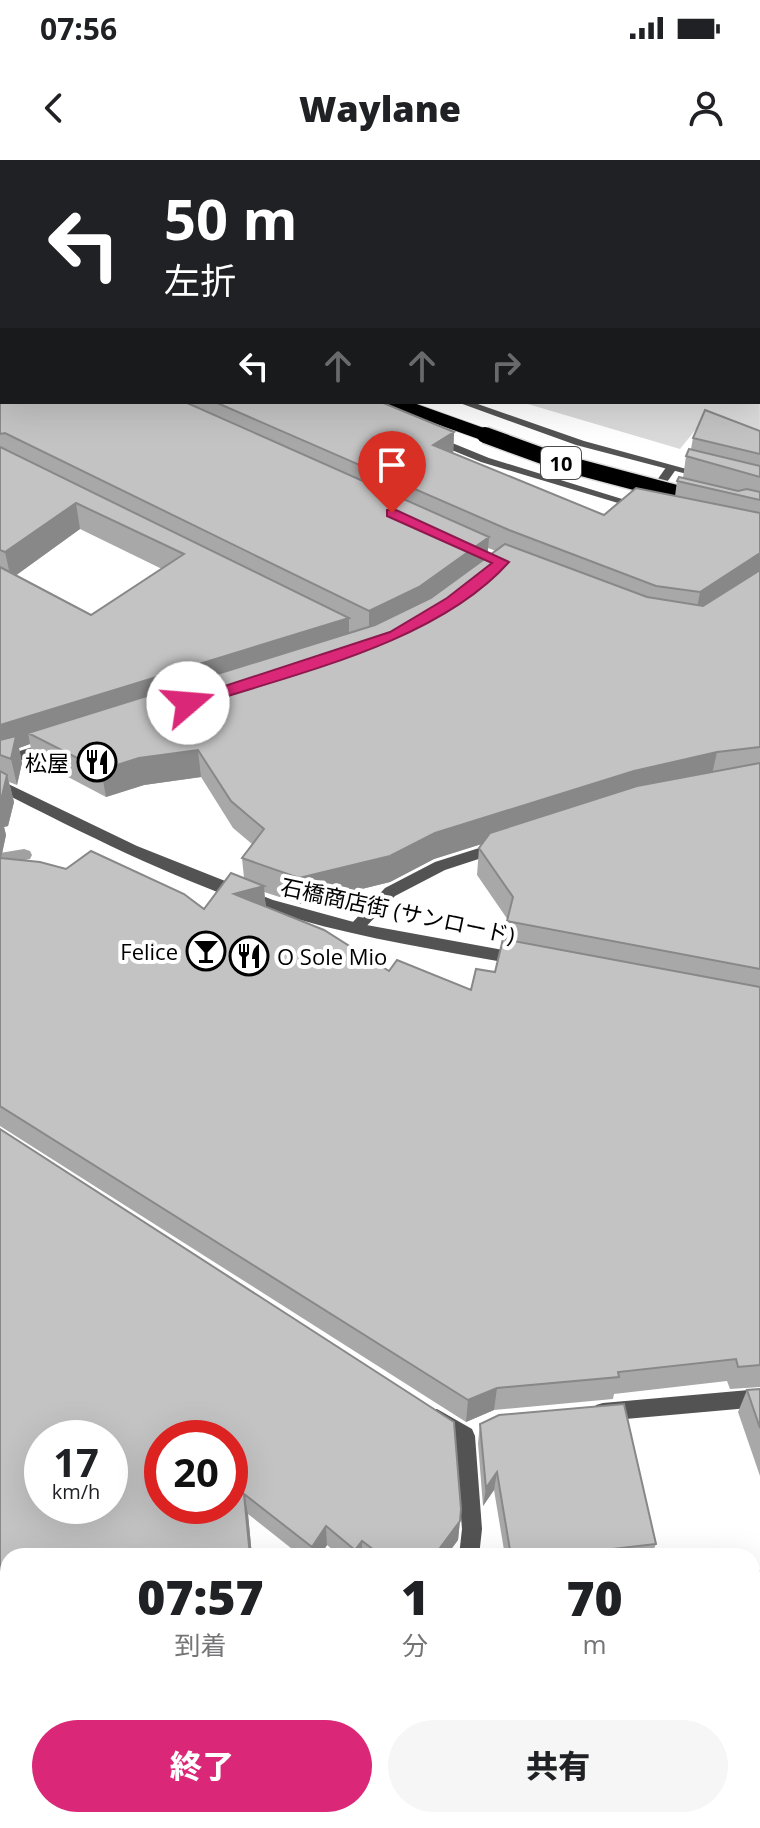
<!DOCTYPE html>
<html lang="ja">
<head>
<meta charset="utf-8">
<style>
	:root { --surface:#fff; --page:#f6f6f6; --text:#202124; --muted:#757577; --accent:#db2777 }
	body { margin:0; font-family:"Open Sans","Noto Sans JP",sans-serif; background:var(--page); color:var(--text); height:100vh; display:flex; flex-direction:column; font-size:30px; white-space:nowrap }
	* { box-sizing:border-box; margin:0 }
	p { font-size:26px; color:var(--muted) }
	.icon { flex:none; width:44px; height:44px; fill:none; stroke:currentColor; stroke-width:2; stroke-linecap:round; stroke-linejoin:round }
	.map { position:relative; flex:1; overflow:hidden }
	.panel { position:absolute; left:0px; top:1388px; width:760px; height:280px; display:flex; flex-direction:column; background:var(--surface); border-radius:24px 24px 0 0; box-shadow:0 8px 32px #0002 }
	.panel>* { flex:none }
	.hud { position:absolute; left:0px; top:0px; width:760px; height:244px; box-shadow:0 8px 32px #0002; background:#202124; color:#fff; overflow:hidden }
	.speed { position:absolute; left:24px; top:1260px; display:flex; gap:16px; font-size:40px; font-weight:700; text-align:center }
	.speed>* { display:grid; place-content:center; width:104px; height:104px; border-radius:50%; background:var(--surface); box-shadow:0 8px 32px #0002; line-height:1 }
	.speed small { font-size:20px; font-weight:400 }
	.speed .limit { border:12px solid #d22; background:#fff; color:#111 }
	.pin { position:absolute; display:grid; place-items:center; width:68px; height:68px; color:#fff; margin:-82px -34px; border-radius:50% 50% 50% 0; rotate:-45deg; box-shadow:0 0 8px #0007 }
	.pin .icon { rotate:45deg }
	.me { position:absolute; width:88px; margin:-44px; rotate:72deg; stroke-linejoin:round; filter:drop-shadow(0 0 6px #0008) }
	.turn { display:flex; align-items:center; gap:28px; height:168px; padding:0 32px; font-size:36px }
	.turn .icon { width:104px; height:104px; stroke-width:2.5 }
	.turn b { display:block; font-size:56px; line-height:68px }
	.lanes { display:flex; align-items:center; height:76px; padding:0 32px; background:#0003; justify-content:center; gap:40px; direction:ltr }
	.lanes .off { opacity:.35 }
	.eta { display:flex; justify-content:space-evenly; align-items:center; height:136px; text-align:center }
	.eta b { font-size:48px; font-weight:800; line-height:56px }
	.button { display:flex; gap:16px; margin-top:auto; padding:16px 32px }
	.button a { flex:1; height:92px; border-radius:48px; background:var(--accent); color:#fff; font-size:32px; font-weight:800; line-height:92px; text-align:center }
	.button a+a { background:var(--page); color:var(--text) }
	.status { display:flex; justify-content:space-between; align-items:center; height:56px; padding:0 40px; background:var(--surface); direction:ltr }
	.status svg { height:22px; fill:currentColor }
	header { display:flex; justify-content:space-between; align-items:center; height:104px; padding:0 32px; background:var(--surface); font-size:36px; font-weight:800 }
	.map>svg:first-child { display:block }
</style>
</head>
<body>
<div class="status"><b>07:56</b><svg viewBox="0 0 49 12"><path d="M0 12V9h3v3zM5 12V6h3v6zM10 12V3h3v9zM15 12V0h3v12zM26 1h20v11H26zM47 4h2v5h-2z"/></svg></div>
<header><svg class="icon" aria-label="back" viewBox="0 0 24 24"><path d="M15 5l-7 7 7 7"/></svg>Waylane<svg class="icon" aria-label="person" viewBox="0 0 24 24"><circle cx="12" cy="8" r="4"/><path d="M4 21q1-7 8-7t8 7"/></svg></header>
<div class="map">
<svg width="760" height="1668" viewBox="0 0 760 1668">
	<rect width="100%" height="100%" fill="#fff"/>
	<!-- green -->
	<path fill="#dadada" d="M758 13 760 274 701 263 680 289 521 242H758Z"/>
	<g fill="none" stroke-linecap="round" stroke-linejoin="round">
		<!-- stream -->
		<path fill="#a1a1a1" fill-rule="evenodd" d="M24 689 30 691 32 695 30 699 0 705V693Z"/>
		<!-- service -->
		<path fill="#535353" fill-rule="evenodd" d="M667 306 677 308 655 339H647L645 337Z
			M52 581 59 586 57 589 0 607V597Z
			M498 682 505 687 503 691 445 710 395 736 361 772H351L348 768 351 764 385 728 435 702Z"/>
		<!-- minor -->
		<path fill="#535353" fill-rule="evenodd" d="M457 242H472L584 281 712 316 706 319 576 285Z
			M432 278H440L489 298 648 347 638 349 481 302 432 282Z
			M0 620 137 686 273 740 361 764 519 793 527 799 519 805C445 791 370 780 297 759 194 729 96 680 0 631Z
			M760 1229V1247L603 1261 596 1259 593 1252 596 1245 603 1243Z
			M437 1249 472 1269 475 1276 482 1369 479 1396H459L462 1369 455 1281 430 1265 427 1258 430 1251Z
			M760 1410V1432L752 1433V1411Z
			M8 1551V1573L0 1574V1552Z"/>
		<defs>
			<path id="primary-bridge-far1" d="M393 242 491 277"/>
			<path id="primary-bridge" d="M485 275 559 302 699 339"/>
		</defs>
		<!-- primary-bridge-far1 casing -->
		<use href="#primary-bridge-far1" stroke="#dbdbdb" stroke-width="14" stroke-linecap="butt"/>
		<!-- primary-bridge casing -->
		<use href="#primary-bridge" stroke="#dbdbdb" stroke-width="19" stroke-linecap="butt"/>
		<!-- primary-bridge-far1 -->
		<use href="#primary-bridge-far1" stroke="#000" stroke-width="12"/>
		<!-- primary-bridge -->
		<use href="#primary-bridge" stroke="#000" stroke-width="16"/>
	</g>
	<!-- wall -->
	<path fill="#a8a8a8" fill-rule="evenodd" d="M0 0H549L2 242H381L454 272 453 293 604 355 675 336 677 321 683 318 686 296 691 289 693 278 760 271V1227L730 1229 727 1221 614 1234 613 1239 494 1250 466 1262 0 966ZM80 369 162 409 91 455 16 415ZM488 388 496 391 487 397ZM30 584 34 599 106 637 144 625 201 617 233 668 252 684 242 698 244 718 204 749 1 698 6 675 4 667 8 666 14 642 9 622 17 625 22 603 19 588ZM481 684 479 688 477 715 508 760 506 779 495 812 471 830 389 811 266 747 264 732 301 744 390 722 434 699Z
		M654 0H760V1L661 2Z
		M0 969 461 1349 458 1380 446 1396H340L327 1385 320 1396H301L248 1354 252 1396H8V1493L0 1494Z
		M760 1229V1316L738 1252 747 1230Z
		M480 1264 656 1384 651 1396H505L494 1330 483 1346 478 1283Z"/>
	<!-- shaded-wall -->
	<path fill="#888" d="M501 0H549L545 2H496Z
		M729 0H756L754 2H729Z
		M454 272 453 298 433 285Z
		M76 343 80 369 11 419 5 392Z
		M489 377 487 404 369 478V451Z
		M760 393V409L758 416 695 459 700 432Z
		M349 458V484L28 573 30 584 19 588 22 603 17 625 11 599 0 594V565Z
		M198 590 201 617 144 625 106 637 101 610 139 598Z
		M717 592 711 619 629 638 434 699 390 722 301 744 299 718 435 673 634 611Z
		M7 615 14 642 8 666 4 667 6 675 0 703V640Z
		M264 726 266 753 234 734Z
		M497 1228 494 1250 466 1262 468 1240Z
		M497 1312 494 1330 483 1346 486 1328Z
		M244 1334 248 1354 252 1396H250Z
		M460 1361 458 1380 446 1396H434Z
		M326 1366 327 1385 320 1396H312V1387Z
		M362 1381V1396H355V1390Z"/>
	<!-- building -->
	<path fill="#c3c3c3" stroke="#888" stroke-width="2" fill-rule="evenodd" d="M0 0H501L496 2H2V242H185L489 377 419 427 369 451 5 273 0 274Z
		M215 242H381L454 272 433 285 604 355 636 328 760 353V393L700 432 656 426 509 370Z
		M705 250 760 271V294L693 278Z
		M0 287 349 458 0 565V407L91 455 184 394 76 343 5 392 0 390Z
		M689 289 760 306V317L686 296Z
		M679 317 738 331 747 329 760 332V340L677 321Z
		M505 384 647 437 703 446 760 410V587L717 592 634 611 435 673 390 696 299 718 242 698 264 669 231 641 198 590 139 598 101 610 28 573 375 465 431 438Z
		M16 576 11 599 0 595V580Z
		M760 603V809L507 761 513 737 479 688 490 673 637 626Z
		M0 611 7 615 1 640H0Z
		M91 691 184 734 204 749 231 713 264 726 234 734 324 770 389 811 397 800 471 830 476 809 495 812 503 779 760 827V1205L738 1207 736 1199 618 1212 619 1217 497 1228 468 1240 0 946V698L40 702 66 709Z
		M0 969 454 1262 461 1349 460 1361 434 1396H382L362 1381 355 1390 326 1366 312 1387 244 1334 250 1396H8V1474L0 1475ZM42 1278H110V1346H42ZM162 1278H230V1346H162Z
		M760 1229V1268L747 1230Z
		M624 1244 656 1384 551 1396H511L497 1312 486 1328 480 1264 499 1255Z
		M760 1490V1668H0V1582L8 1581V1660H752V1492Z"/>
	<!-- route -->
	<path fill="#db2777" stroke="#8e194d" stroke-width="2" d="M387 350H396L509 402C437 483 293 514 193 547H182V540L390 472 447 438 492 403 387 356Z"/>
	<!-- icons -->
	<defs>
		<symbol id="restaurant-ring" viewBox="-11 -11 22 22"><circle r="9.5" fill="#fff" stroke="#000" stroke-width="1.5"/><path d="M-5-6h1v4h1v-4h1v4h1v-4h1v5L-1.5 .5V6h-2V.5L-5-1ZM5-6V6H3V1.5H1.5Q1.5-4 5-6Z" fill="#000"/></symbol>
		<symbol id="bar-ring" viewBox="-11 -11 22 22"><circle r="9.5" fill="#fff" stroke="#000" stroke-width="1.5"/><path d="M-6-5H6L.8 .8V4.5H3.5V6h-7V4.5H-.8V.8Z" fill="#000"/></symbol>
	</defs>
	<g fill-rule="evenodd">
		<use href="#restaurant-ring" x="75" y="580" width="44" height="44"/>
		<use href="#bar-ring" x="184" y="769" width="44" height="44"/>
		<use href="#restaurant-ring" x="227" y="774" width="44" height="44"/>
	</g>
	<g text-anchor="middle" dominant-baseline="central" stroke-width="8" stroke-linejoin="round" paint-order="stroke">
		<!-- shield labels -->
		<rect fill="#fff" stroke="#4c4c4c" stroke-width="2" x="541" y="287" width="40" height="32" rx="6"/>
		<g font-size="20" font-weight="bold" fill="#000">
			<text x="561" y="303">10</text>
		</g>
		<!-- poi labels -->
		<g font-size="22" fill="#000" stroke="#fff" text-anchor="end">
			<text x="69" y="602">松屋</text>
			<text x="178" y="791">Felice</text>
			<text x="277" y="796" text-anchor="start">O Sole Mio</text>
		</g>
		<!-- street labels -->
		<g font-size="22" fill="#000" stroke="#fff">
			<text transform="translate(398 750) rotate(12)">石橋商店街 (サンロード)</text>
		</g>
	</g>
</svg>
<div class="speed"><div>17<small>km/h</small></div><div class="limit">20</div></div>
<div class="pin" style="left:392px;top:353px;background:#d93025"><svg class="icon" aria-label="arrive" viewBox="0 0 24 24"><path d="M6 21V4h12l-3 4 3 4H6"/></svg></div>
<svg class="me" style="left:188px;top:543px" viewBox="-20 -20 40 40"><circle r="19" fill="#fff"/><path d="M0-13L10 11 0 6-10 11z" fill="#db2777"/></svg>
<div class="hud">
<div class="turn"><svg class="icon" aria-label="left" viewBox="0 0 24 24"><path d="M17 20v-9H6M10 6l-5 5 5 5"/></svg><div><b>50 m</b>左折</div></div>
<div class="lanes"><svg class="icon" aria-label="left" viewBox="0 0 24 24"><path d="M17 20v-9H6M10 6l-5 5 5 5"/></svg><svg class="icon off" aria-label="ahead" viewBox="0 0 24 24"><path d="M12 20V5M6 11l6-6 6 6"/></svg><svg class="icon off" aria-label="ahead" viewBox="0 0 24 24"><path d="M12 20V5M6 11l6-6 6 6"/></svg><svg class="icon off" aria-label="right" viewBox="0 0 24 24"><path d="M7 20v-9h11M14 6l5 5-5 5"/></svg></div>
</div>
<section class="panel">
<div class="eta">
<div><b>07:57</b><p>到着</p></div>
<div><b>1</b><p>分</p></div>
<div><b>70</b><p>m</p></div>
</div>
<div class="button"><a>終了</a><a>共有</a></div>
</section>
</div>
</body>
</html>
